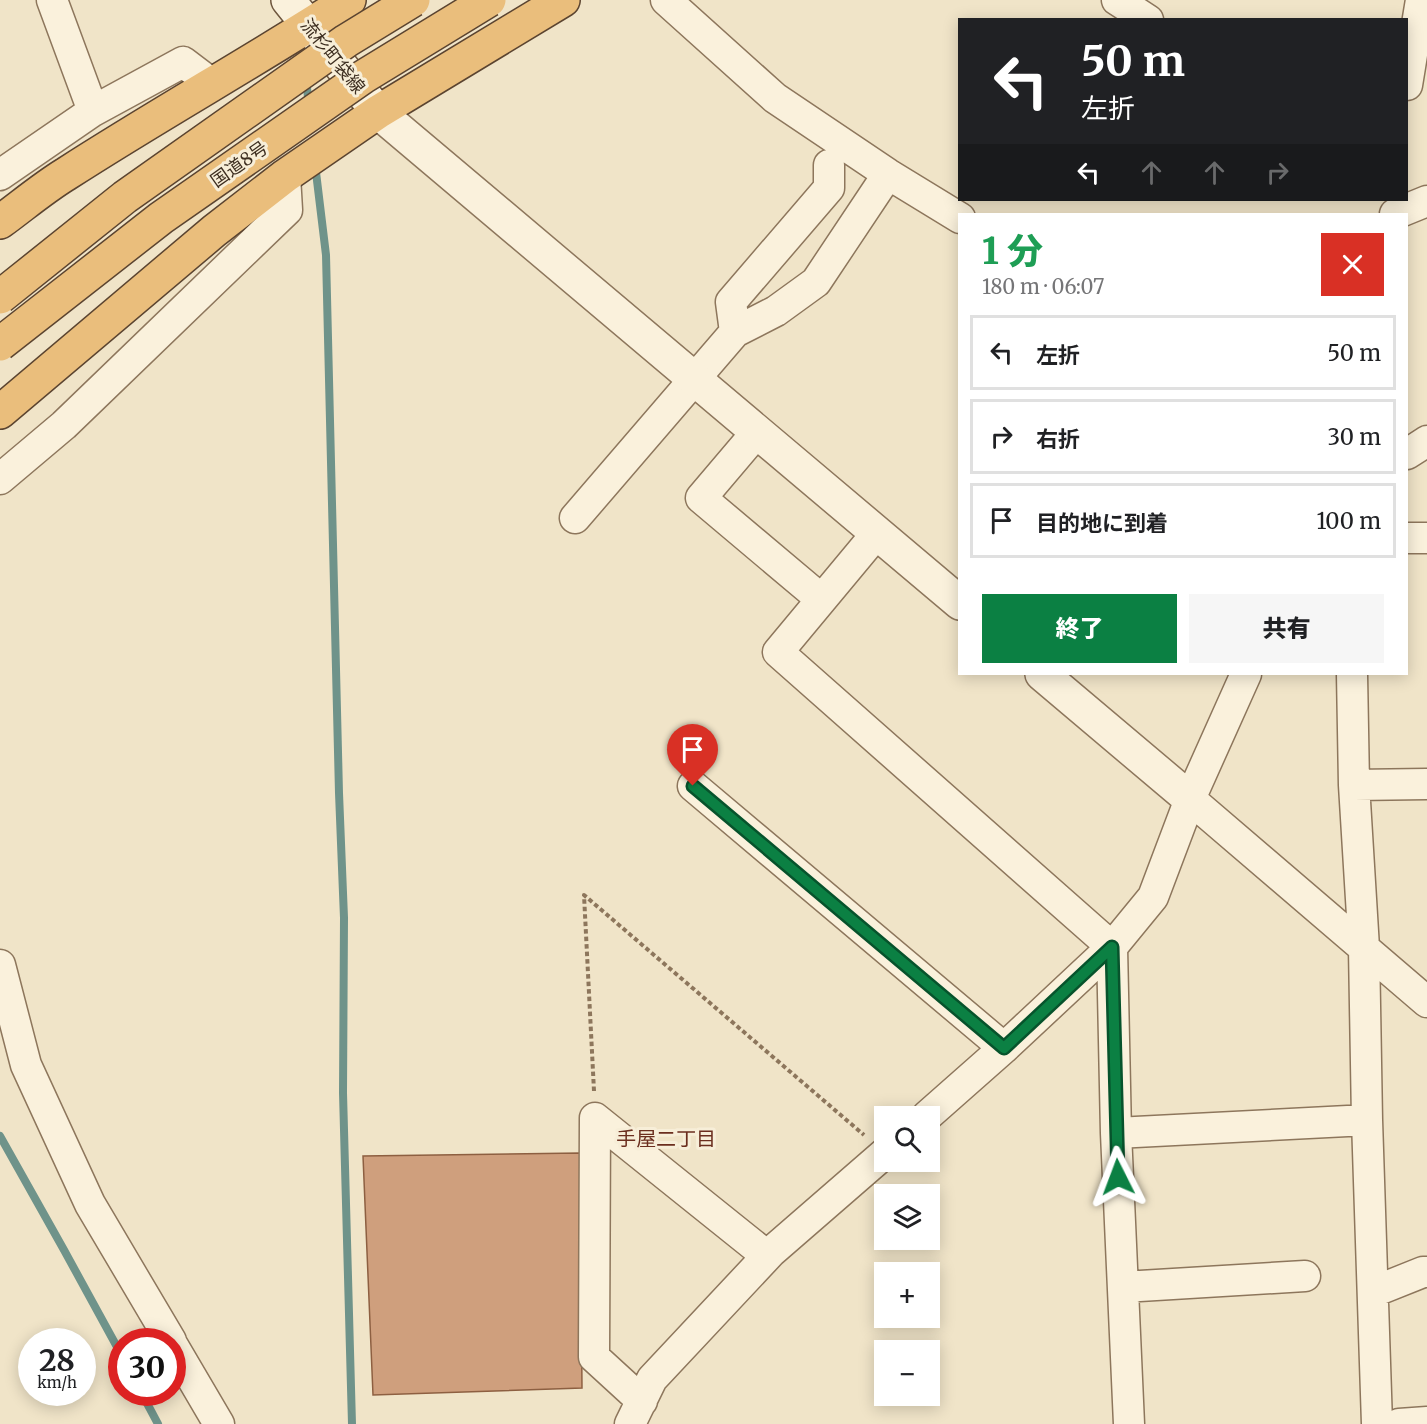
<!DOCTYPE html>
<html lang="ja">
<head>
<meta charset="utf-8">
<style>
	:root { --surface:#fff; --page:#f6f6f6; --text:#202124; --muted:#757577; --line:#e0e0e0; --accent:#0b8043 }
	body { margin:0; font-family:Merriweather,"Noto Sans JP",serif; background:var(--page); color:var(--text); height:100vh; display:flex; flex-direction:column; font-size:22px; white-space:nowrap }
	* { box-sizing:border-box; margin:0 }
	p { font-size:20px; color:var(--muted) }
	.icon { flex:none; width:33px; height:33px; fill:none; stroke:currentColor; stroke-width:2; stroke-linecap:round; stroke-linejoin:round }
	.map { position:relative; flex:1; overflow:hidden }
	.panel { position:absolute; left:958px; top:213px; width:450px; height:462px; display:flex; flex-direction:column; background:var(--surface); border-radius:0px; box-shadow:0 3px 15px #0003 }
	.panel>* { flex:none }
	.guide { position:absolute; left:958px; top:18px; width:450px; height:183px; border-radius:0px; box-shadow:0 3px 15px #0003; background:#202124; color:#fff; overflow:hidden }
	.controls { position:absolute; left:874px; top:1106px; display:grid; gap:12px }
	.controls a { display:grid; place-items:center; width:66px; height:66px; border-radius:0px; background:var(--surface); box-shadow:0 3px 15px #0003; font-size:30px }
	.speed { position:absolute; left:18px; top:1328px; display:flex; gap:12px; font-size:30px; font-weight:700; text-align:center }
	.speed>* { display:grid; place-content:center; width:78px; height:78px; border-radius:50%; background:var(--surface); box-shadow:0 3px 15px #0003; line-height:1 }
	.speed small { font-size:15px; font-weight:400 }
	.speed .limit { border:9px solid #d22; background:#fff; color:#111 }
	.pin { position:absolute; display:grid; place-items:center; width:51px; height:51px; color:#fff; margin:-62px -26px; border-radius:50% 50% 50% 0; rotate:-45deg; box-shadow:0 0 6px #0007 }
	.pin .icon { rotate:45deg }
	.me { position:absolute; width:66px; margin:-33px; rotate:357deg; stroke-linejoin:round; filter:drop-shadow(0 0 4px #0008) }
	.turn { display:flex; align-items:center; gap:21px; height:126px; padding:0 24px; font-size:27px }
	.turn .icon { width:78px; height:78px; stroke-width:2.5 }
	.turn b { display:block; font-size:42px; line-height:51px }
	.lanes { display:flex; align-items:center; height:57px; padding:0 24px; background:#0003; justify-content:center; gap:30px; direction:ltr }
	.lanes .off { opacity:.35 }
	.round { display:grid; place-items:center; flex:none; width:63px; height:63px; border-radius:0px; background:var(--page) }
	.summary { display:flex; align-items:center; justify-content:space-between; height:102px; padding:0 24px }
	h1 { font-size:36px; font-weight:800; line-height:45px; color:#1e9e55 }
	.primary-button { display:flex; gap:12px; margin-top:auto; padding:12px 24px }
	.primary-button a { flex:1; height:69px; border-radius:0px; background:var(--accent); color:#fff; font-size:24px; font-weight:800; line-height:69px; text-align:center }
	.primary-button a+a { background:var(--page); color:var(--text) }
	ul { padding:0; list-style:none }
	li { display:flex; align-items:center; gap:18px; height:75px; margin:0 12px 9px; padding:0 12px; border:3px solid var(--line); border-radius:0px }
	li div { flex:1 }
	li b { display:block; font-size:22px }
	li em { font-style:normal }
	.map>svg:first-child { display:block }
</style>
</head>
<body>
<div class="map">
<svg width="1427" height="1424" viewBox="0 0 1427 1424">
	<rect width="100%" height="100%" fill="#f0e4c8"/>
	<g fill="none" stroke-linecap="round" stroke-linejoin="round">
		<!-- stream -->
		<path stroke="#6f938a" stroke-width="8" d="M306 78 309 107
			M315 164 326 255 339 793 344 918 343 1093 352 1424
			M0 1136 64 1250 122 1356
			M141 1392 158 1424"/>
	</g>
	<!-- building -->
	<path fill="#cf9f7d" stroke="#8d5f41" stroke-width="1.5" d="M580 1153 582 1388 373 1395 363 1156Z"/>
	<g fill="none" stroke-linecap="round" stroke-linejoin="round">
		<defs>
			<path id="minor" d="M52 0 93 111
				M666 0 775 98 888 174 960 218
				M1117 0 1148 20
				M1407 85 1421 0
				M0 175 93 111 183 62 212 84
				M1395 214 1427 201
				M735 332 731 302 829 188V165
				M757 432 701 498 821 599
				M1407 454 1427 441
				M0 479 64 425 287 210 285 176
				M575 518 735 332 776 311 816 282 888 174
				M877 533 778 652 1112 947 1116 1133 1129 1424
				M1407 538H1427
				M1352 674 1354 785 1364 948 1367 1120 1377 1424
				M1354 785 1427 784
				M693 786 1004 1048
				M1190 799 1427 1002
				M0 965 26 1065 90 1204 171 1341
				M927 1116 1004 1048 1112 947 1153 897 1190 799 1246 674
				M1116 1133 1367 1120
				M1123 1287 1305 1276
				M1373 1292 1423 1272H1427
				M172 1344 219 1424
				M642 1401 594 1357 595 1118 767 1256
				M630 1424 652 1379 771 1252 885 1153
				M1399 1424 1427 1422"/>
			<path id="tertiary" d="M378 112 960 603
				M1042 674 1190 799"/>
			<path id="secondary" d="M288 0 378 112"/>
			<path id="trunk" d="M0 222C22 206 43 188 66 174 159 114 256 60 349 0
				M0 412 214 231 285 176 378 112 563 0"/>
		</defs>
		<!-- minor casing -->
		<use href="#minor" stroke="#8d765c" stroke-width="33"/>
		<!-- tertiary casing -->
		<use href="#tertiary" stroke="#8d765c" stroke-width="36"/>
		<!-- secondary casing -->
		<use href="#secondary" stroke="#6f573f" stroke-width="36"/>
		<!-- trunk casing -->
		<use href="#trunk" stroke="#5b4430" stroke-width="36"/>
		<!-- path -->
		<path stroke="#8d765c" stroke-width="4" stroke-dasharray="4.5 3" stroke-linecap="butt" d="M594 1091 584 895 864 1135"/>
		<!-- minor -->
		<use href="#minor" stroke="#faf1dc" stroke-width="30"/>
		<!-- tertiary -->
		<use href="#tertiary" stroke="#faf1dc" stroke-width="33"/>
		<!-- secondary -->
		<use href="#secondary" stroke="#faf1dc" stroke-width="33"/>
		<!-- trunk -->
		<use href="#trunk" stroke="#eabe7c" stroke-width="33"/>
		<defs>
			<path id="trunk-bridge" d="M0 297 125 197 346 41 413 0
				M0 344 161 218 363 77 489 0"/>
		</defs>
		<!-- trunk-bridge casing -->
		<use href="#trunk-bridge" stroke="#5b4430" stroke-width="36" stroke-linecap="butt"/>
		<!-- trunk-bridge -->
		<use href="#trunk-bridge" stroke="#eabe7c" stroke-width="33"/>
	</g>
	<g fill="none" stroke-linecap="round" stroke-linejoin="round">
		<defs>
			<path id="route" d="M693 786 1004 1048 1112 947 1118 1177"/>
		</defs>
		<!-- route casing -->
		<use href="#route" stroke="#07532c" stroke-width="15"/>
		<!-- route -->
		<use href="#route" stroke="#0b8043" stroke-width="10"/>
	</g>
	<g text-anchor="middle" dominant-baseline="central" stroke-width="6" stroke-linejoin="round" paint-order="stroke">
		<!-- street labels -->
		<g font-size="18" fill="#3d2e20" stroke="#f7eed8">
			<text transform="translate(333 56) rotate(51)">流杉町袋線</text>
			<text transform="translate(239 164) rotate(-35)">国道8号</text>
		</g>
		<!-- neighbourhood labels -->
		<g font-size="20" fill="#6b2e1e" stroke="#f7eed8">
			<text x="666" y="1138">手屋二丁目</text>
		</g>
	</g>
</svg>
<div class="controls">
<a><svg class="icon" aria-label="search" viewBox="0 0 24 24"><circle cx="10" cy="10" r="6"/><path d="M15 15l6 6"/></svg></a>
<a><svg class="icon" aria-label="layers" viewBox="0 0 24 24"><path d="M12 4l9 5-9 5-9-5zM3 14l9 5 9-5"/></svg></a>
<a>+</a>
<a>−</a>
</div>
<div class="speed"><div>28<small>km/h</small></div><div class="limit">30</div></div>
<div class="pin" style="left:693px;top:786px;background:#d93025"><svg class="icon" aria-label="arrive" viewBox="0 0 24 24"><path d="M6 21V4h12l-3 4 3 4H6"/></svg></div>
<svg class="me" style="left:1118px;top:1177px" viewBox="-20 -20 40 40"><path d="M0-17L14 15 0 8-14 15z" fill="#0b8043" stroke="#fff" stroke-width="4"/></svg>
<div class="guide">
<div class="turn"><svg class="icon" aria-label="left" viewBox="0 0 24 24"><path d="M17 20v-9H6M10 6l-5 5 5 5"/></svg><div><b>50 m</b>左折</div></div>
<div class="lanes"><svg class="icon" aria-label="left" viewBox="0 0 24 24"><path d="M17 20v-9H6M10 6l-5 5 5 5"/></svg><svg class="icon off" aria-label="ahead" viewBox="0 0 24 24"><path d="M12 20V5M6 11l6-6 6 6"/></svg><svg class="icon off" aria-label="ahead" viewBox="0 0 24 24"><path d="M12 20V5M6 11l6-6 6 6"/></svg><svg class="icon off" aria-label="right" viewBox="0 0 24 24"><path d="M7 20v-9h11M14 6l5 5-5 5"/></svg></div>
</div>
<section class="panel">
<div class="summary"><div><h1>1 分</h1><p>180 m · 06:07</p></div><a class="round" style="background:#d93025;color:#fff"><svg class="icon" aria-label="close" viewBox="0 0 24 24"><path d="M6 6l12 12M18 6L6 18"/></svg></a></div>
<ul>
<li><svg class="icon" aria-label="left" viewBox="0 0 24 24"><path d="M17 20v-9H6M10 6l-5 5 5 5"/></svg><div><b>左折</b></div><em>50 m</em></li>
<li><svg class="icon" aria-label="right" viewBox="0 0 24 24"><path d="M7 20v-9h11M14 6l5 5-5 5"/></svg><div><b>右折</b></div><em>30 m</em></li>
<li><svg class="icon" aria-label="arrive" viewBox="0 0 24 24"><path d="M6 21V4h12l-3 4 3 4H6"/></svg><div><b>目的地に到着</b></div><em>100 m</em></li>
</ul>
<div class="primary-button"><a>終了</a><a>共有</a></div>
</section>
</div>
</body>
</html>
